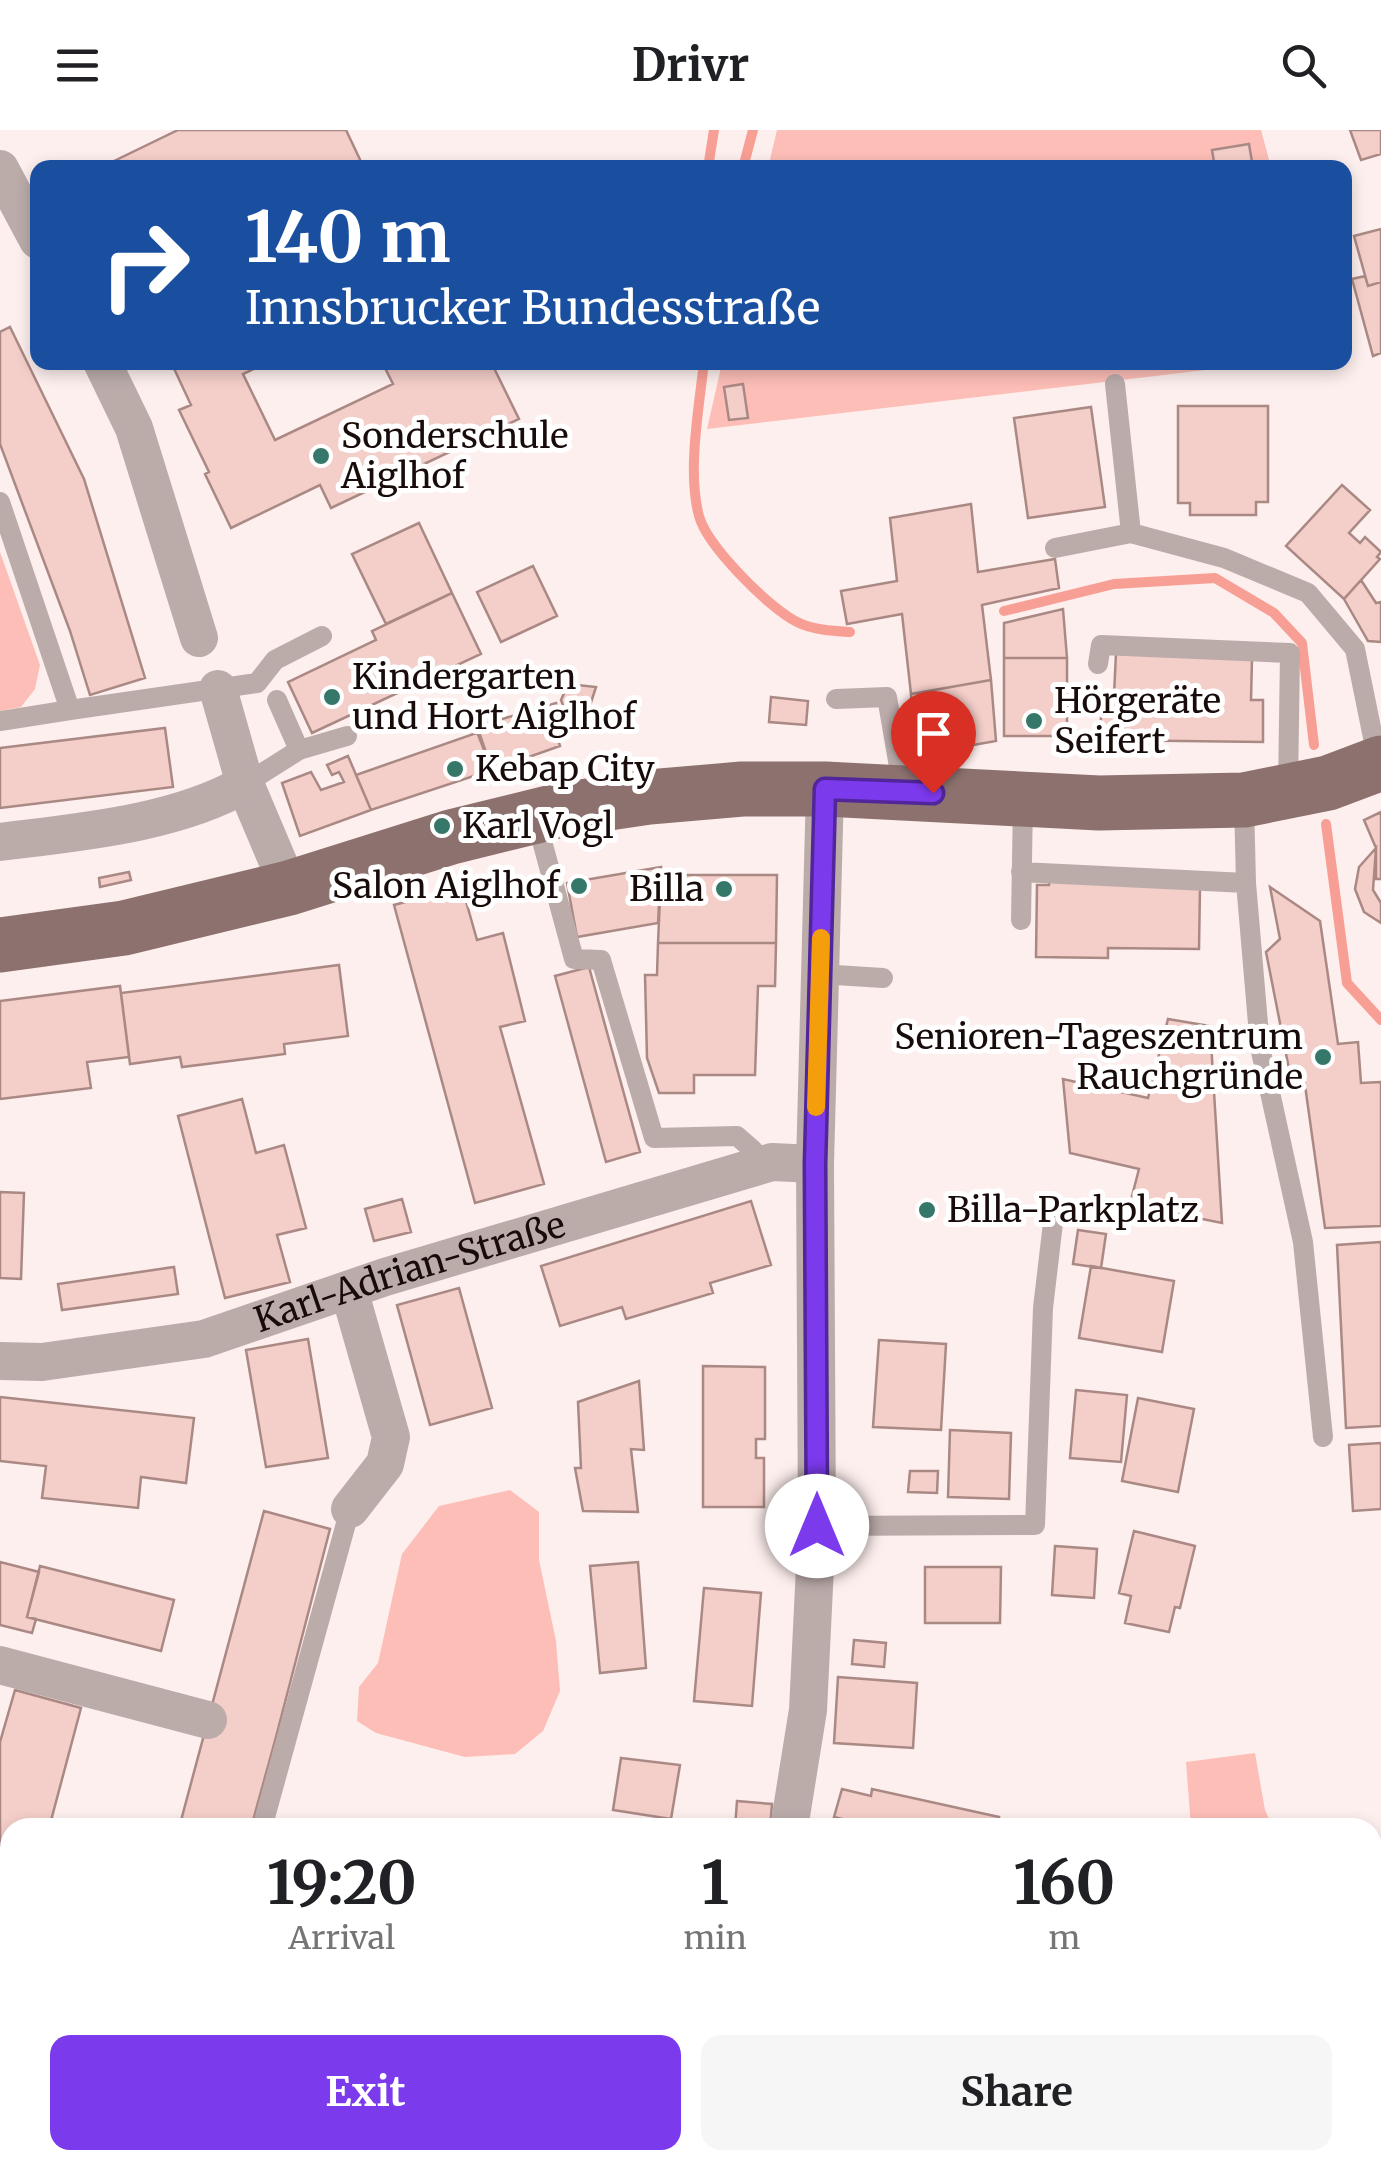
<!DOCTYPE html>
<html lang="en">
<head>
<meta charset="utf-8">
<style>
	:root { --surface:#fff; --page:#f6f6f6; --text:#202124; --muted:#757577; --accent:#7c3aed }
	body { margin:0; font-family:Merriweather,serif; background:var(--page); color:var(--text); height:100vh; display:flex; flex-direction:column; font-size:38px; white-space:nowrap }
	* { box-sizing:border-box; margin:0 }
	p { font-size:32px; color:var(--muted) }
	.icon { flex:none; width:55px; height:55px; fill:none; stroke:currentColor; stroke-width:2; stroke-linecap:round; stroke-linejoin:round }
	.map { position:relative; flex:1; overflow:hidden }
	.side { position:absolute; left:0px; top:1688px; width:1382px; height:352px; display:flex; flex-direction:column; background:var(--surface); border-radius:30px 30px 0 0; box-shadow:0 5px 15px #0003 }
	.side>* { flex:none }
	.guide { position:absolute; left:30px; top:30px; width:1322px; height:210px; border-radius:20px; box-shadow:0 5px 15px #0003; background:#1a4fa0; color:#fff; overflow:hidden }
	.pin { position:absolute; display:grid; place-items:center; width:85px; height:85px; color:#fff; margin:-102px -42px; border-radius:50% 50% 50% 0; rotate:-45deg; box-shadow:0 0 10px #0007 }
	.pin .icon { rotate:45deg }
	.me { position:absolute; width:110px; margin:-55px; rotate:0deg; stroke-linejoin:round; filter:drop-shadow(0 0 8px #0008) }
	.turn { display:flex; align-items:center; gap:35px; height:210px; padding:0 50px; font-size:45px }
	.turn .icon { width:130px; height:130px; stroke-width:2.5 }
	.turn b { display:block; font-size:70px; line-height:85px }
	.eta { display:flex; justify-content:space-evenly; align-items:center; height:170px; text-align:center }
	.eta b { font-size:60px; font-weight:700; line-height:70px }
	.primary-button { display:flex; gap:20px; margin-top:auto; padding:20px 50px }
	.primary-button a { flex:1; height:115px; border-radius:20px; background:var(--accent); color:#fff; font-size:40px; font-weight:700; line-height:115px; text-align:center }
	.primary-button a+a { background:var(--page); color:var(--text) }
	header { display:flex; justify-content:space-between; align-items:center; height:130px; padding:0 50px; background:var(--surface); font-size:45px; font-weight:700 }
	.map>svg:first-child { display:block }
</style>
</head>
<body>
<header><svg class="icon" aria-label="menu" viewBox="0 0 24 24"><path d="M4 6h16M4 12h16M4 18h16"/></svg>Drivr<svg class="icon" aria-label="search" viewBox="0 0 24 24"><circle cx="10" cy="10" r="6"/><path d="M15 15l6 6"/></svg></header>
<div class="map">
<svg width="1381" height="2038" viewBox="0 0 1381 2038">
	<rect width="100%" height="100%" fill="#fdefed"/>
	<!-- green -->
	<path fill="#fcbeb7" d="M777 0H1261L1271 37 768 38Z
		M722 233H1265L707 299Z
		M0 422 40 535 35 559 21 577 0 581Z
		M510 1360 539 1382V1430L556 1511 560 1561 543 1601 515 1624 465 1627 376 1603 357 1591 359 1557 378 1533 402 1424 439 1376Z
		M1255 1623 1265 1680 1273 1697H1191L1186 1632Z"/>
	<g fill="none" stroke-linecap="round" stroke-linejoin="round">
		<!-- stream -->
		<path stroke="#f89f95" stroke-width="10" d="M708 38 714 0
			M743 38 753 0
			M704 232C699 278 687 342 699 386 707 416 770 479 797 492 813 500 833 501 850 502
			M1004 481 1114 454 1215 448 1274 483 1302 513 1314 615
			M1326 694 1347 853 1381 890
			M1372 1866 1381 1865
			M895 2038 900 2030"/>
	</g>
	<!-- building -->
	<path fill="#f4cec9" stroke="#aa8985" stroke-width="2.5" d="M178 0H346L364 38H115L112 32Z
		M1350 0H1381V24L1361 30Z
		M1249 14 1253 38H1215L1212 20Z
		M1381 99V152L1368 156 1354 106Z
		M1365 146 1368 156 1381 152V223L1373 226 1352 149Z
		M10 197 84 349 145 548 90 565 70 501 0 314V202Z
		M171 232H268L243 244 275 310 393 254 382 232H491L519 289 331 378 320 355 231 398 205 344 209 342 179 280 191 275Z
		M743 254 748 288 729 290 724 257Z
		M1178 276H1268V372H1256V385H1190V373H1178Z
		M1091 277 1105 377 1028 388 1014 288Z
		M1342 355 1370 380 1349 403 1360 413 1365 407 1381 422 1377 427 1380 429 1344 469 1286 416Z
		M971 374 978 442 1055 429 1059 458 982 475 991 550 911 564 902 484 847 494 841 461 897 451 890 388Z
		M419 393 452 463 386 494 352 424Z
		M533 436 557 486 501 512 477 462Z
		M1361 450 1376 473 1381 472V512L1368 511 1344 469Z
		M452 463 481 524 312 603 288 552 376 510 372 501Z
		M1063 479 1067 528H1004V493Z
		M1116 523 1252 528 1251 570H1263V612L1100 610 1102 564 1114 565Z
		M1004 528H1067V606H1004Z
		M991 550 996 611 916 625 911 564Z
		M568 554 596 557 585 591 569 592 561 570Z
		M771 567 808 571 806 595 769 592Z
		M556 573 563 595 554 598 560 616 492 640 475 597Z
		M165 598 173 657 0 678V618Z
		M479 602 492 640 371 680 356 645Z
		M348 626 371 680 300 706 282 653 311 642 321 660 344 652 339 642 332 645 327 635Z
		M1381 682V749H1376V718L1364 690Z
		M1376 718 1373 760 1381 773V793L1364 782 1355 759 1359 737Z
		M661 737 658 793 577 807 567 753Z
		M129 742 131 750 100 757 99 748Z
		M661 745H777L776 813H658Z
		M1049 748 1200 758 1199 819 1108 818V828L1036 827 1037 755H1049Z
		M462 757 477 810 503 803 525 891 500 897 544 1054 475 1073 394 775Z
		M1270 757 1320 791 1338 914 1358 912 1361 953 1381 952V1096L1325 1098 1303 941 1290 944 1266 822 1280 809Z
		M658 813H776L775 856H758L755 945H694V963H659L647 928 645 845H657Z
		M339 835 348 906 284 914 285 924 182 937 180 927 130 934 121 863Z
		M589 837 640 1022 606 1032 555 846Z
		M120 856 129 927 87 932 91 958 0 969V871Z
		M1168 889 1210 896 1222 1093 1177 1084 1175 1077 1132 1066 1139 1039 1070 1023 1063 949 1148 968Z
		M242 969 256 1023 284 1015 306 1098 277 1105 290 1152 225 1168 178 986Z
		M0 1062 24 1063 21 1149 0 1148Z
		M402 1069 411 1102 374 1111 365 1079Z
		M751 1071 771 1135 710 1153 713 1163 626 1189 622 1177 560 1196 541 1136Z
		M1078 1100 1106 1104 1101 1138 1073 1134Z
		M1381 1112V1296L1346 1298 1337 1115Z
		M1091 1136 1174 1151 1162 1222 1079 1208Z
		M174 1137 178 1164 62 1180 58 1154Z
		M459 1158 492 1278 430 1295 397 1175Z
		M308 1209 328 1328 266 1337 246 1220Z
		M879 1210 946 1214 941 1300 873 1297Z
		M703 1236 765 1237V1309H756V1328H764V1377H703Z
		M639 1251 644 1320 631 1319 638 1382 583 1381 575 1338H581L578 1272Z
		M1076 1260 1127 1265 1121 1332 1070 1328Z
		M0 1267 194 1288 186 1353 141 1347 138 1378 42 1368 46 1336 0 1331Z
		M1138 1268 1194 1279 1178 1362 1122 1351Z
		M950 1300 1011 1303 1009 1369 948 1367Z
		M1381 1313V1379L1353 1381 1349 1315Z
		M910 1341H938L937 1363 908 1362Z
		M264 1381 330 1399 276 1607 251 1698H179Z
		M1134 1401 1195 1416 1180 1478 1175 1477 1169 1502 1125 1493 1131 1466 1119 1463Z
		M1055 1416 1097 1419 1094 1468 1052 1465Z
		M0 1432 39 1442 27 1487 36 1489 32 1503 0 1495Z
		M638 1432 646 1538 600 1543 590 1436Z
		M40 1436 174 1470 161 1521 27 1487Z
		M925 1437H1001L1000 1493H925Z
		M704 1458 761 1463 752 1576 694 1571Z
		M854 1510 886 1513 884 1537 852 1534Z
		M838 1547 917 1553 913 1618 834 1613Z
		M15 1560 81 1578 49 1698H10V1791L0 1789V1612Z
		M621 1628 680 1635 671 1689 613 1680Z
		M842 1659 871 1666 872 1659 999 1687 997 1698H878L834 1687Z
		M737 1671 772 1674 770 1698H735Z
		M0 1879 10 1882V1944L0 1941Z
		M1381 1916V1955L1372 1962V1917Z
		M0 1967 10 1970V1996L0 1992Z
		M109 2030H183L206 2038H132Z
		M249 2030H382L378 2038H270Z
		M382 2030H412L427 2038H378Z
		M1225 2030H1307L1299 2038H1217Z"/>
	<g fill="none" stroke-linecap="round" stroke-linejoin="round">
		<!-- lane -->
		<path stroke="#bbacaa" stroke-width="20" d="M1115 254 1131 403 1224 428 1308 463 1355 519 1378 632
			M0 372 70 580 0 591
			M1055 418 1131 403
			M1098 534 1101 515 1290 523 1288 659
			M836 569 887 567 903 660
			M277 570 299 620
			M70 580 257 553 275 530 322 506
			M245 654 299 620 347 606
			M1244 672 1246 753 1260 917 1303 1112 1323 1307
			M536 689 574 829 601 830 654 1008 737 1006 753 1020 757 1036
			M1021 742 1246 753
			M1021 790 1023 671
			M819 844 883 848
			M817 1396 1035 1395 1043 1178 1053 1093
			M262 1698 350 1379
			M0 1807 10 1809"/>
		<!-- street -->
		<g stroke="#bbacaa" stroke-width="38">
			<path d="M0 39 38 110"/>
			<path d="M102 232 134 298 199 508"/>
			<path d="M218 559 245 654 289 758"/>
			<path d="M0 712C79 702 175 694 245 654"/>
			<path d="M349 1160 391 1307 385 1334 350 1379"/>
			<path id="s1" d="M0 1231 42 1232 204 1209 385 1147 772 1032 815 1034"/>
			<path d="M0 1535 208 1590"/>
			<path d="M789 1698 808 1580 817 1396 815 1034 825 659"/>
			<path d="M0 2018 10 2022"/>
			<path d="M35 2030 59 2038"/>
			<path d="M532 2030 552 2038"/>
			<path d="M698 2038 704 2030"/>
		</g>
		<!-- primary -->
		<path stroke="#8c716e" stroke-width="55" d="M0 815 124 798 289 758 451 707 561 680 649 667 742 659H825L1099 673 1244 670 1328 653 1381 633"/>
	</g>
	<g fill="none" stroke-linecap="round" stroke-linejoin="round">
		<defs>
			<path id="route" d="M817 1396 815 1034 825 659 933 663"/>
		</defs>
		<!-- route casing -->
		<use href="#route" stroke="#51269a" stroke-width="25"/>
		<!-- route -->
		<use href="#route" stroke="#7c3aed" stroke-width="18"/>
		<!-- slow -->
		<path stroke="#f59e0b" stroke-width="18" d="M816 977 821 808"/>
	</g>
	<!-- markers -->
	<g fill="#357869" stroke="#fff" stroke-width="4">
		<circle cx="321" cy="326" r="10"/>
		<circle cx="332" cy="567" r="10"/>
		<circle cx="1034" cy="591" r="10"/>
		<circle cx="455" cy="639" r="10"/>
		<circle cx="442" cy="696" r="10"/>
		<circle cx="579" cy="756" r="10"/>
		<circle cx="724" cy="759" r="10"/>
		<circle cx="1323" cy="927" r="10"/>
		<circle cx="927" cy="1080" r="10"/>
	</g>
	<g text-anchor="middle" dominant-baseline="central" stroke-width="10" stroke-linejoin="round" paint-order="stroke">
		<!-- poi labels -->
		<g font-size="35" fill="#180c0b" stroke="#fff" text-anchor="start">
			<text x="341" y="306">Sonderschule<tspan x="341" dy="40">Aiglhof</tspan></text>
			<text x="352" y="547">Kindergarten<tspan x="352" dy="40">und Hort Aiglhof</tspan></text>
			<text x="1054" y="571">Hörgeräte<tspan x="1054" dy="40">Seifert</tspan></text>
			<text x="475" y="639">Kebap City</text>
			<text x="462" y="696">Karl Vogl</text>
			<text x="559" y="756" text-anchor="end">Salon Aiglhof</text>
			<text x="704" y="759" text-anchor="end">Billa</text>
			<text x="1303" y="907" text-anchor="end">Senioren-Tageszentrum<tspan x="1303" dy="40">Rauchgründe</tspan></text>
			<text x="947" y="1080">Billa-Parkplatz</text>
		</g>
		<!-- street labels -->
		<g font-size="35" fill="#180c0b" stroke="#fff">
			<text stroke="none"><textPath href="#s1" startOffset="422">Karl-Adrian-Straße</textPath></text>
		</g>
	</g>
</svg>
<div class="pin" style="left:933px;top:663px;background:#d93025"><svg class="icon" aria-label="arrive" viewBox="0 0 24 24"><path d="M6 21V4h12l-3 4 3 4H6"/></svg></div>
<svg class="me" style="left:817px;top:1396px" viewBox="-20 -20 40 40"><circle r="19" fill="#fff"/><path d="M0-13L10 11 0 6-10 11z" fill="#7c3aed"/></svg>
<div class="guide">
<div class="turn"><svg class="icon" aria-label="right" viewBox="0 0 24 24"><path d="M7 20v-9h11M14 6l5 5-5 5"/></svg><div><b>140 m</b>Innsbrucker Bundesstraße</div></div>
</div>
<section class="side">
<div class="eta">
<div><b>19:20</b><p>Arrival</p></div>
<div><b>1</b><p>min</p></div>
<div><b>160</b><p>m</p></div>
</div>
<div class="primary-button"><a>Exit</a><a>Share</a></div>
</section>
</div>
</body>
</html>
